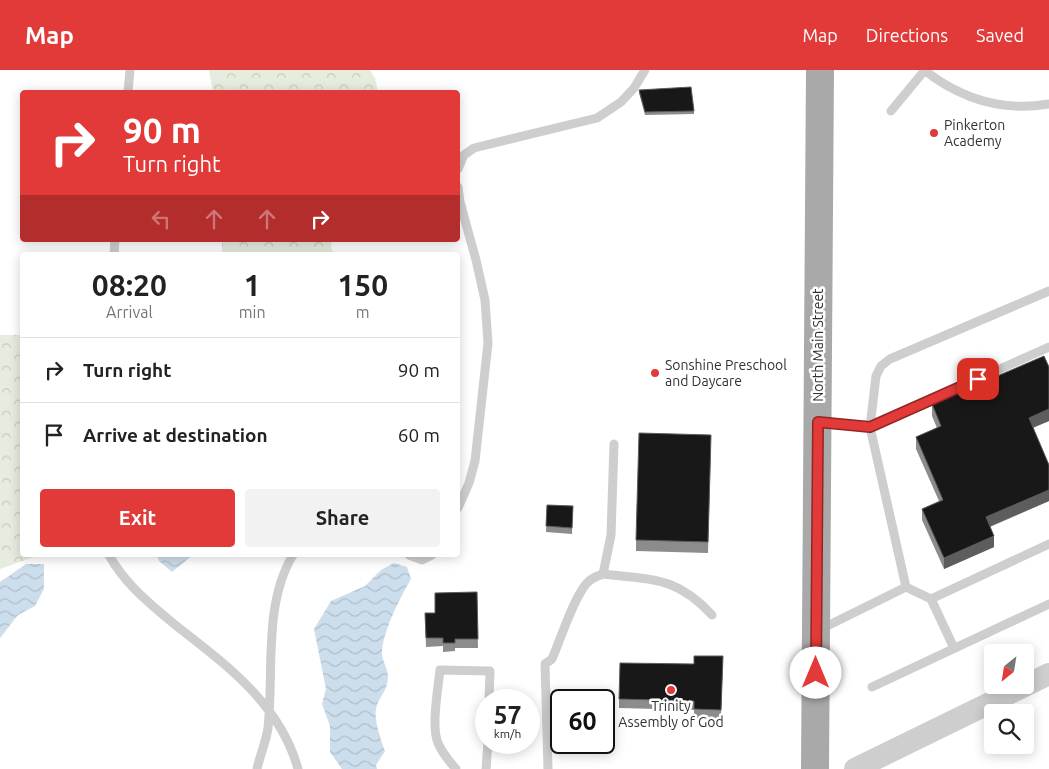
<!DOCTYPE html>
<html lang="en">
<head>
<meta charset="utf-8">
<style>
	:root { --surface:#fff; --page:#f2f2f2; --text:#222; --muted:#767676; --line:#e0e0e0; --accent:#e23939 }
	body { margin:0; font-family:Ubuntu,sans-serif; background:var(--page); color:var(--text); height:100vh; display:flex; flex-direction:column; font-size:19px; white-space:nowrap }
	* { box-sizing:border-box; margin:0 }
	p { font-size:16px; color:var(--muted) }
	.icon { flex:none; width:28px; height:28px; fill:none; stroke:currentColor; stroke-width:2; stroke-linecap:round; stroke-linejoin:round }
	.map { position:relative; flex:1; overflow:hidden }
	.drawer { position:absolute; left:20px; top:182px; width:440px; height:305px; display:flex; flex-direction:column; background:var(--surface); border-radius:5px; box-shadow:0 2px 12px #0003 }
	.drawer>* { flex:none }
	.hud { position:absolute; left:20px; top:20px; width:440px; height:152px; border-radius:5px; box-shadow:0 2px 12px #0003; background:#e23939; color:#fff; overflow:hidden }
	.needle { width:32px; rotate:210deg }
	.tools { position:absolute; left:984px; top:574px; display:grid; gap:10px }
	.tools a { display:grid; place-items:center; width:50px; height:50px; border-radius:5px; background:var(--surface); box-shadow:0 2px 12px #0003; font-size:25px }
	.speed { position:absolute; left:475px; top:619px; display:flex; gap:10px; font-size:25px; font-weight:700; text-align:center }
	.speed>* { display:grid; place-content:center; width:65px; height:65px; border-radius:50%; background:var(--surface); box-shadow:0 2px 12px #0003; line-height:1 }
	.speed small { font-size:12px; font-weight:400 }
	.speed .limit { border:2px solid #111; border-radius:8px; background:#fff; color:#111 }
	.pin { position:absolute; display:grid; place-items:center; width:42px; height:42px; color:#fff; margin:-21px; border-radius:10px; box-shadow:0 2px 8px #0006 }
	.me { position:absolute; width:55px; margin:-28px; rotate:0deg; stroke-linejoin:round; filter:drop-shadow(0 0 4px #0008) }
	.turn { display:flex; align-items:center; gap:18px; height:105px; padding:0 20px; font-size:22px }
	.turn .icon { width:65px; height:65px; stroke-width:2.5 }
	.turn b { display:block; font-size:35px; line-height:42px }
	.lanes { display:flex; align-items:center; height:48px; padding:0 20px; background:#0003; justify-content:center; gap:25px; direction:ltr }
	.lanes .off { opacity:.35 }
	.eta { display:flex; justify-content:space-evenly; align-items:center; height:85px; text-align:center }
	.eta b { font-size:30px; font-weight:700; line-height:35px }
	.action { display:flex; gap:10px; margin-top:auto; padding:10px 20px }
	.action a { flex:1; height:58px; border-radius:5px; background:var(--accent); color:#fff; font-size:20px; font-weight:700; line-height:58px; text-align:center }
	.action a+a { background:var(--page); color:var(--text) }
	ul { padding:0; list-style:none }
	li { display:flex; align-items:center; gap:15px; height:65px; padding:0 20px; border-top:1px solid var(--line) }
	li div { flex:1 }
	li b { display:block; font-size:19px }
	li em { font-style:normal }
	header { display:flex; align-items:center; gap:30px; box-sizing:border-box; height:70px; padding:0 25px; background:var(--accent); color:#fff }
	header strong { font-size:24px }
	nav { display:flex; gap:28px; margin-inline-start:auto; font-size:18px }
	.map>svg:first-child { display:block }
</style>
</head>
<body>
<header>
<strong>Map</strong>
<nav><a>Map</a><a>Directions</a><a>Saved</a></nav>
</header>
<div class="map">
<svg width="1049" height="699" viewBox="0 0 1049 699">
	<defs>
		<pattern id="forest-crowns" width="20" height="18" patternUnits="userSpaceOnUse" patternTransform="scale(1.25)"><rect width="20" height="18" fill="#e6eddf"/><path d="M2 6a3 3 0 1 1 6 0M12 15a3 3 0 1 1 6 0" fill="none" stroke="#c6ccc0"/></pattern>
		<pattern id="water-waves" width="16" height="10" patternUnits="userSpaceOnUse" patternTransform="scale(1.25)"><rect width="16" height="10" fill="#ccddec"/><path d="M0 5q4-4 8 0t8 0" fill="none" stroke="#b0becb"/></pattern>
	</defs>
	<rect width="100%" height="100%" fill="#fff"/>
	<!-- forest -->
	<path fill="url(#forest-crowns)" d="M209 0H370L375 8 378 22H213Z
		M222 170H332L331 177 334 185H222Z
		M0 265H22V485H39L0 499Z"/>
	<!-- water -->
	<path fill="url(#water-waves)" d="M157 485H193L172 502 159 491Z
		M394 493 407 497 411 509C400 528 384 559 382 581 381 590 388 598 388 607 388 621 377 629 376 639 374 651 381 670 385 681L376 695 377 699H342L330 682V656L322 634 326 619 314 559 331 531 365 516 381 500Z
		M26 494H44V519L35 536 18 545 0 568V512Z"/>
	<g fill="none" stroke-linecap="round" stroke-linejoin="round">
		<!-- service -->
		<path stroke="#cecece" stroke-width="9" d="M924 0C961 29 1002 42 1049 34
			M128 22 130 0
			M891 41 925 0
			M458 99 464 85 474 78 597 48 621 32 634 18 645 0
			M458 117 460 132 476 190 485 230 488 273 475 391 469 413 458 438
			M114 185 115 170
			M870 357 876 306 881 296 890 289 1049 221
			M870 357 1049 277
			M109 485C125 514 149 533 174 554 225 594 280 633 298 699
			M409 485 422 490 432 485
			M603 504 611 465 614 374
			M906 517 931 529 1049 474
			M931 529 954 578
			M819 560 906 517 870 357 820 353
			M872 617 1049 534
			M257 699C260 685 266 672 268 658 274 603 263 534 293 485
			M456 699C449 691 442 683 438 673 431 657 438 619 440 600L490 601 489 630
			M486 699 488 672
			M548 699 545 594 552 589C561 568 573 530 586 514 591 508 597 506 603 504 652 510 676 506 712 545"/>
		<!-- tertiary -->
		<path stroke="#cecece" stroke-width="22" d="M855 699 1049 604"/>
		<!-- primary -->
		<path stroke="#a9a9a9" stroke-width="28" d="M815 699 820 0"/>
	</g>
	<!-- wall -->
	<path fill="#8c8c8c" d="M639 20 694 41V44L645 45 639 23Z
		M1049 297V351L1033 358 1049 395V431L990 457 994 477 944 499 922 450V439L939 431 916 379V367L937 358 932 346V334Z
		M711 377 708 483 636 481V470Z
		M547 435 573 436 572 464 546 462Z
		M477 522 478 578H455V581L443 582V576L426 577 425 543H435Z
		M723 586 721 648H694V640L619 638V629L694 594Z"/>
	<!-- shaded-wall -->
	<path fill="#5d5d5d" d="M1049 339V351L1029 359V348Z
		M1049 420V431L986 458V447Z
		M994 466V477L944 499V488Z"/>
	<!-- building -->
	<path fill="#181818" stroke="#5d5d5d" d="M691 17 694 41 645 42 639 20Z
		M1044 286 1049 297V339L1029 348 1049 395V420L986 447 994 466 944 488 922 439 943 430 916 367 941 356 932 334Z
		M639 363 711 365 708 472 636 470Z
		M547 435 573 436 572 458 546 456Z
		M477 522 478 569H455V573H443V568H426L425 543H435V523Z
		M694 586H723L721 640 694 639V631L619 629 620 593 694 594Z"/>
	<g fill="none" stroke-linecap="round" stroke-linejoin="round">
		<defs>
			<path id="route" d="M816 603 818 352 870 357 978 309"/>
		</defs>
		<!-- route casing -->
		<use href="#route" stroke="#932525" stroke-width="12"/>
		<!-- route -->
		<use href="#route" stroke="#e23939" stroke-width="9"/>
	</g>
	<!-- markers -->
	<g fill="#e23939" stroke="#fff" stroke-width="2">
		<circle cx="934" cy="63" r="5"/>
		<circle cx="655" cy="303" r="5"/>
		<circle cx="671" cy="620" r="5"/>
	</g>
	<g text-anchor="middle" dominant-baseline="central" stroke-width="5" stroke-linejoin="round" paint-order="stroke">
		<!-- poi labels -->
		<g font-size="14" fill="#313131" stroke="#fff" text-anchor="start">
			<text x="944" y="55">Pinkerton<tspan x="944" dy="16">Academy</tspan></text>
			<text x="665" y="295">Sonshine Preschool<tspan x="665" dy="16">and Daycare</tspan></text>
			<text x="671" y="636" text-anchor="middle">Trinity<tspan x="671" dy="16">Assembly of God</tspan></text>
		</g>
		<!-- street labels -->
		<g font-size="14" fill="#313131" stroke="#fff">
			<text transform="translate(818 275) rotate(-90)">North Main Street</text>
		</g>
	</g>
</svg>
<div class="tools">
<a><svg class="needle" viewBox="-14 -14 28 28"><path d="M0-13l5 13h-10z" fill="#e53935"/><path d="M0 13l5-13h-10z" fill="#767676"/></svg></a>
<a><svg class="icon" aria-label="search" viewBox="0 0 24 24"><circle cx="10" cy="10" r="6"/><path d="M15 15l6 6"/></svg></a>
</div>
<div class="speed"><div>57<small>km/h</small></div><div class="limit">60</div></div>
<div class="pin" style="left:978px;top:309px;background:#d93025"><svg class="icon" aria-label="arrive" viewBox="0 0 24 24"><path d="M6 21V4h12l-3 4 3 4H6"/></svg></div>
<svg class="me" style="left:816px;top:603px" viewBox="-20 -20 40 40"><circle r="19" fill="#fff"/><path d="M0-13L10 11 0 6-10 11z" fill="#e23939"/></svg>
<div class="hud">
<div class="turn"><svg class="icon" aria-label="right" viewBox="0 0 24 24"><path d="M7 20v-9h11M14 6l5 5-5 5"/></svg><div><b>90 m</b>Turn right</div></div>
<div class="lanes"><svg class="icon off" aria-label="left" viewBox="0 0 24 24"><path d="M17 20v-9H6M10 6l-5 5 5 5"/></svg><svg class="icon off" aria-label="ahead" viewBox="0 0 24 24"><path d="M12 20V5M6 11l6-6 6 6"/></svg><svg class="icon off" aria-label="ahead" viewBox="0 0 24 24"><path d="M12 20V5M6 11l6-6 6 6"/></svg><svg class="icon" aria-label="right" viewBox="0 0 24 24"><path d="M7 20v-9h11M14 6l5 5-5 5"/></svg></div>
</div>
<section class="drawer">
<div class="eta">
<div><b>08:20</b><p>Arrival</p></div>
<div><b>1</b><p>min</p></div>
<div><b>150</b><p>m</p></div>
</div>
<ul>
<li><svg class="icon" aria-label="right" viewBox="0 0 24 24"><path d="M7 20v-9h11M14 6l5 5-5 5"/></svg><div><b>Turn right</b></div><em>90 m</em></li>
<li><svg class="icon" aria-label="arrive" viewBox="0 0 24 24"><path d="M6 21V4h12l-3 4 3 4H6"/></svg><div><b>Arrive at destination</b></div><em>60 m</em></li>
</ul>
<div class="action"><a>Exit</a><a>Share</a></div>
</section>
</div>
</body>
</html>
